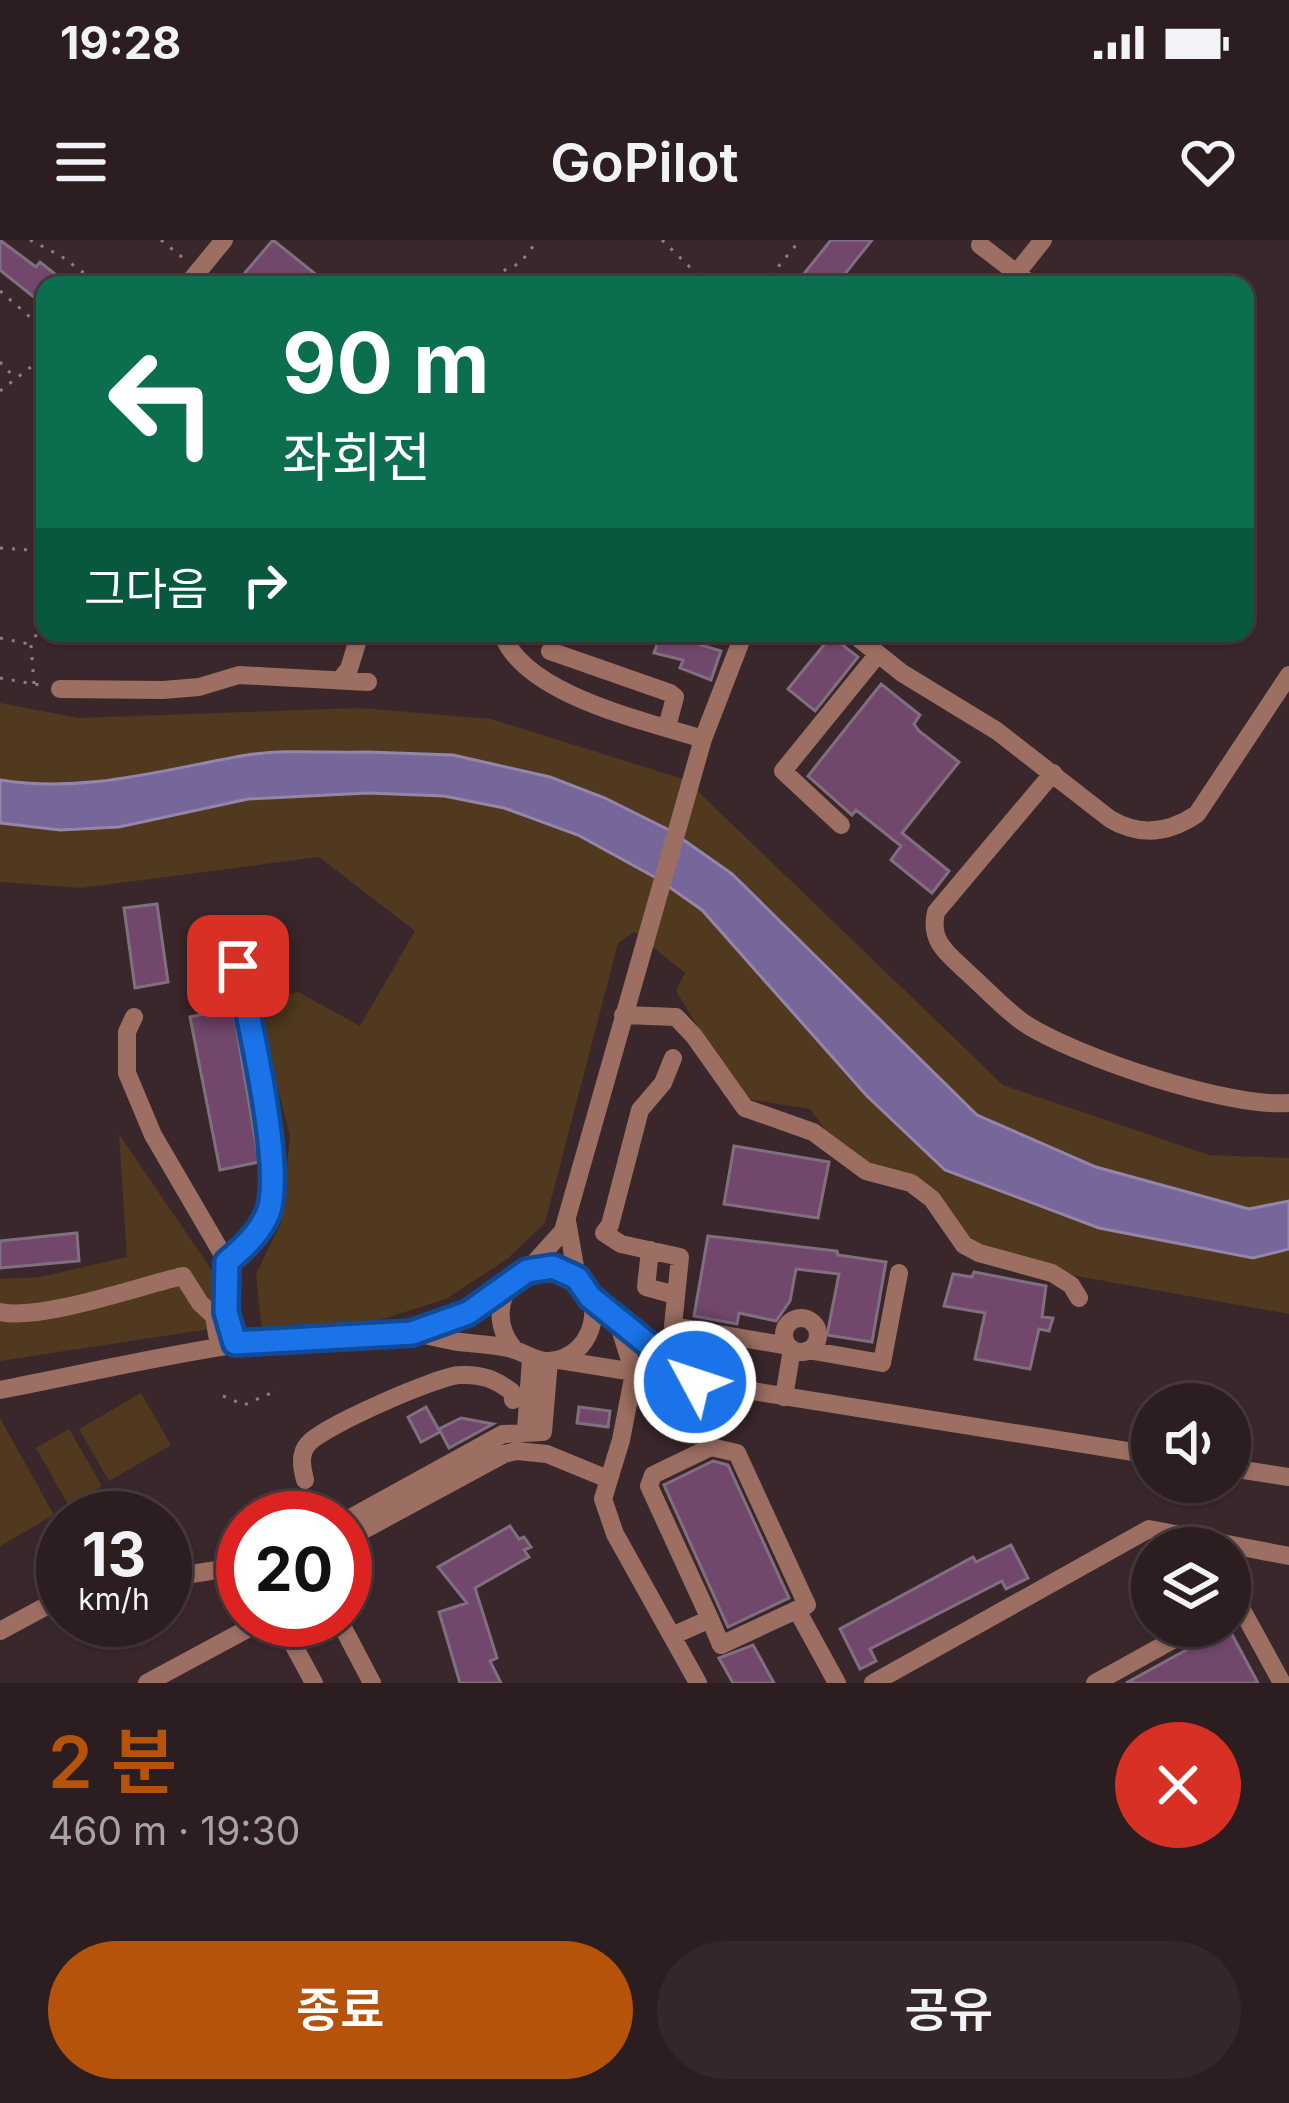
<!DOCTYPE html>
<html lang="ko">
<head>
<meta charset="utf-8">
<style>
	:root { --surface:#2c1d20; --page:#342629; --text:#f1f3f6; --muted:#a6a2a5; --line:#483b3e; --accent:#b45309 }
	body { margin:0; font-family:Inter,"Noto Sans KR",sans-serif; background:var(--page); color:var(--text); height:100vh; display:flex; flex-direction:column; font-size:45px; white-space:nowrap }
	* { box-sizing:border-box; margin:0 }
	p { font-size:39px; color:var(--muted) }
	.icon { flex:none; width:66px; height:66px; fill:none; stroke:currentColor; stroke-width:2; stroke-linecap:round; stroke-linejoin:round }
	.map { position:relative; height:1443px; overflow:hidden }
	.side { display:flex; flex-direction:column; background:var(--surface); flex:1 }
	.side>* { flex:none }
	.guide { position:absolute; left:36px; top:36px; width:1218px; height:366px; border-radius:24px; box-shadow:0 3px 9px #0004,0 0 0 3px var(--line); background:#0b6e4f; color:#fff; overflow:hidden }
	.fabs { position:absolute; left:1131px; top:1143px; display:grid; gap:24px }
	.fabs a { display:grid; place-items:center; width:120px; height:120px; border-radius:50%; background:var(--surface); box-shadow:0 3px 9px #0004,0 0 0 3px var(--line); font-size:60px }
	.speed { position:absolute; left:36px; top:1251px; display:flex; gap:24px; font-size:60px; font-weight:700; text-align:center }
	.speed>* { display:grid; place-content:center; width:156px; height:156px; border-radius:50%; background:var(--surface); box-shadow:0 3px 9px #0004,0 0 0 3px var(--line); line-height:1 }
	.speed small { font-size:30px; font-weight:400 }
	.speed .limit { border:18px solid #d22; background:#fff; color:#111 }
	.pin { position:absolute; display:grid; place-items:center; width:102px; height:102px; color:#fff; margin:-51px; border-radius:24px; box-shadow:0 6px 18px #0006 }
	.me { position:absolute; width:132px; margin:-66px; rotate:310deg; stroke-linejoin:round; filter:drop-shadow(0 0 9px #0008) }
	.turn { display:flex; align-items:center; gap:42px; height:252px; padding:0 48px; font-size:54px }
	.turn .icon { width:156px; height:156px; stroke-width:2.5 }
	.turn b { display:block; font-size:84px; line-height:102px }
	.then { display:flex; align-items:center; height:114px; padding:0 48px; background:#0003; gap:24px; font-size:45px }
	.round { display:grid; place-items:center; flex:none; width:126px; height:126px; border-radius:63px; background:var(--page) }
	.overview { display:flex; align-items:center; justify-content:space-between; height:204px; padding:0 48px }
	h1 { font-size:72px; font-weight:600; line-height:90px; color:var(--accent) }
	.button { display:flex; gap:24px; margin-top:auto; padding:24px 48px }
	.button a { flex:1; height:138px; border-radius:72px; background:var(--accent); color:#fff; font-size:48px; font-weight:600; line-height:138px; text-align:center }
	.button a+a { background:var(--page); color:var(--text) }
	.status { display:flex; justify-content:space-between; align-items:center; height:84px; padding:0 60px; background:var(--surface); direction:ltr }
	.status svg { height:33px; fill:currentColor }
	header { display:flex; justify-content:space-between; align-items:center; height:156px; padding:0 48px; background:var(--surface); font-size:54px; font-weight:600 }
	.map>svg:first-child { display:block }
</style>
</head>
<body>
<div class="status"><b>19:28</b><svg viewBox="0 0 49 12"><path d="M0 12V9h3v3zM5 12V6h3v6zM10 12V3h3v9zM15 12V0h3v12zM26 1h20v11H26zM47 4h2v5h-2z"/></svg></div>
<header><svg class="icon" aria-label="menu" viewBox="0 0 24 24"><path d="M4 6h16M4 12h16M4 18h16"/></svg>GoPilot<svg class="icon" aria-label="heart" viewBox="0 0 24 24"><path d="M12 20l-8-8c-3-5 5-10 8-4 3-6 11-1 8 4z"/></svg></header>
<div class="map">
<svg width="1289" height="1443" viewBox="0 0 1289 1443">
	<rect width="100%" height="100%" fill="#3a272b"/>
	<!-- green -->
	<path fill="#50391e" d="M0 463 79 478 361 468 491 479 686 540 1003 845 1209 915 1289 918V961L1249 969 1096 927 977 875 810 709 671 591 605 558 550 537 453 515 368 512 253 514 130 540 36 546 0 540Z
		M368 553 444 556 504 568 578 595 658 639 702 670 867 856 945 930 1099 988 1253 1018 1289 1009V1074L1071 1035 962 1001 907 935 860 923 834 902 810 869 741 858 676 751 685 733 634 692 618 703 545 983 507 1019 446 1059 373 1082 262 1093 256 1034 281 983 290 896 256 762 298 752 360 786 415 691 319 617 81 648 0 642V583L60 590 119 587 248 559Z
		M119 894 217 1038 229 1086 0 1121V1039L40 1037 127 1017Z
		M141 1153 171 1205 109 1241 79 1189Z
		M0 1178 54 1275 0 1306Z
		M69 1189 102 1246 69 1266 36 1208Z"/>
	<!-- water -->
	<path fill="#769" stroke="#9585aa" stroke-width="3" d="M368 512 453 515 550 537 605 558 671 591 732 634 977 875 1096 927 1249 969 1289 961V1009L1253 1018 1099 988 945 930 867 856 702 670 658 639 578 595 504 568 444 556 368 553 248 559 119 587 60 590 0 583V540C85 554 165 529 247 515 286 509 329 513 368 512Z"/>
	<!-- building -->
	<path fill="#72476c" stroke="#806f7e" stroke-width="3" d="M0 0 36 27 40 22 69 45H45V66L0 30Z
		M273 0 329 45H277L268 37 262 45H255L243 35Z
		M831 0H872L836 45H795Z
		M661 393 721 411 711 440 680 428 683 420 654 413Z
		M831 396 858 417 815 471 788 449Z
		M881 444 920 475 914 484 919 491 959 522 902 593 949 631 932 653 891 620 901 606 856 570 852 575 808 536Z
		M157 664 168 742 135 748 124 668Z
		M233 768 259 922 220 930 190 777Z
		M734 906 829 922 818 978 724 964Z
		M77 993 79 1021 0 1028V1001Z
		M708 996 837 1011 838 1015 886 1022 872 1102 827 1095 839 1034 796 1029 790 1061 776 1081 739 1073 737 1084 694 1076Z
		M974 1032 1046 1046 1042 1077 1053 1078 1049 1091 1039 1089 1030 1129 975 1119 985 1073 944 1066 953 1034 972 1037Z
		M426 1167 440 1192 421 1202 408 1177Z
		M579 1167 610 1171 608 1187 577 1183Z
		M461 1178 493 1184 449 1208 439 1189Z
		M713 1221 728 1225 789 1358 728 1387 664 1245Z
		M510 1286 519 1299 524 1297 531 1307 524 1310 529 1317 475 1348 497 1418 490 1421 501 1443H460L439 1372 467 1363 438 1327Z
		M1011 1305 1028 1338 1006 1349 1002 1341 870 1409 876 1421 860 1429 840 1389 973 1317 976 1322Z
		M1228 1387 1258 1443H1126Z
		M753 1405 774 1443H733L719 1418Z"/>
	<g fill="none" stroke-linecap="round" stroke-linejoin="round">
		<!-- path -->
		<path stroke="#8d7e81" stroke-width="3" stroke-dasharray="3 9" stroke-linecap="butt" d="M30 0 61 16 100 45
			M161 0 188 22
			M662 0 708 45
			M482 41 520 23 538 0
			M763 45 800 0
			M0 51 45 90
			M0 122 13 136
			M0 151 45 116
			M0 308 29 310 45 320
			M0 398 29 404
			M0 438 45 446
			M34 444 31 405 45 377
			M223 1156 244 1165 278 1150"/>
		<!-- minor -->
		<path stroke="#9d6f62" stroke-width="18" d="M980 5 1032 45
			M187 45 224 0
			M1007 45 1043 0
			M502 393C523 455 646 481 703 499
			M852 393 902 433 997 491 1110 579C1140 597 1169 593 1197 574L1289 435
			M550 411 670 453 675 457 667 487
			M340 440 349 429 360 393
			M60 449 163 450 199 447 239 435 368 442
			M1053 533 936 672C929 702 948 714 968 733 986 749 1004 769 1024 783 1076 817 1228 868 1289 863
			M841 585 783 531 878 414
			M226 684C242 738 287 924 269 972 261 993 243 1008 227 1022
			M623 775 676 777 694 796 745 868 813 892 866 931 911 943 932 959 964 1005 979 1013 1052 1033 1071 1045 1079 1058
			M134 777 127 792V833L153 895 227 1022 226 1072 235 1103
			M673 818 663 843 640 870 610 985 604 993 621 1004 680 1017 673 1086 788 1106
			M567 981 577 1038
			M650 1010 646 1047 675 1055
			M527 1031 563 991 703 499 744 393
			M590 1057 695 1142
			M0 1072C41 1081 139 1046 183 1036L200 1063 214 1076 219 1106
			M784 1095a17 17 0 1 1 34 0a17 17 0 1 1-34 0Z
			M617 1079 634 1133 621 1200 603 1259 615 1294 698 1443
			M414 1092 468 1073 507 1048
			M808 1110 882 1123 899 1033
			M559 1120 1152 1215
			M0 1150C134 1124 270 1088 408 1093 423 1093 438 1099 453 1101 471 1104 490 1104 508 1108 527 1112 538 1126 560 1119 594 1109 605 1062 578 1038 532 999 474 1061 514 1109
			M784 1157 792 1109
			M526 1190 531 1119
			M1230 1228 1289 1237
			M305 1240C302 1228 299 1214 308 1204 321 1187 440 1135 460 1135 482 1134 495 1139 512 1152L513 1160
			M345 1281 503 1194 543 1192 549 1121
			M345 1306 360 1292 504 1214 517 1211 547 1214 608 1239
			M165 1338 243 1326
			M1230 1348 1282 1443
			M797 1370 837 1443
			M273 1380 287 1393 314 1443
			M339 1380 372 1443
			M0 1391 63 1357
			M672 1396 710 1379 649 1246 653 1235 711 1207 737 1213 807 1365 721 1405 710 1379
			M147 1443 264 1380
			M873 1443 1149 1289 1289 1316
			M1095 1443 1198 1386"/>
	</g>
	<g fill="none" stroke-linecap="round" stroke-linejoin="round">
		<defs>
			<path id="route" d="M238 726C248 775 285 931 268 973 260 993 243 1008 227 1022L226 1072 235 1103 412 1093 468 1073 527 1031 553 1027 577 1038 590 1057 695 1142"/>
		</defs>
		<!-- route casing -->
		<use href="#route" stroke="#114b97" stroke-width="30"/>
		<!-- route -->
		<use href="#route" stroke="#1a73e8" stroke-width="21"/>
	</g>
</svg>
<div class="fabs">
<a><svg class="icon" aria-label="sound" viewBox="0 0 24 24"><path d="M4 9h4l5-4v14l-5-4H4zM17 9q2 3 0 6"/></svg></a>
<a><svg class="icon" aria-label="layers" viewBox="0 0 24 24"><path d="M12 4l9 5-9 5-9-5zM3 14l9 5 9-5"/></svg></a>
</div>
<div class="speed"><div>13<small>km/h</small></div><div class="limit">20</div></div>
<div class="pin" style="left:238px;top:726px;background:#d93025"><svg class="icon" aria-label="arrive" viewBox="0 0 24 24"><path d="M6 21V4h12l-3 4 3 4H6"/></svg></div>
<svg class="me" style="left:695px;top:1142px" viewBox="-20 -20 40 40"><circle r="17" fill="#1a73e8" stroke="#fff" stroke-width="3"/><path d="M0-11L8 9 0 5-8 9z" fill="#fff"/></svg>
<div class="guide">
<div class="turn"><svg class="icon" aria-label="left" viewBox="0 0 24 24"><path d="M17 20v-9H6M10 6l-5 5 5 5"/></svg><div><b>90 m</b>좌회전</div></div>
<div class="then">그다음<svg class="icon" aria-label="right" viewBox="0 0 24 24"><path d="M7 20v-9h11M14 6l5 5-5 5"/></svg></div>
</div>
</div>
<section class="side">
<div class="overview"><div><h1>2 분</h1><p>460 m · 19:30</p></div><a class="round" style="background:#d93025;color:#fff"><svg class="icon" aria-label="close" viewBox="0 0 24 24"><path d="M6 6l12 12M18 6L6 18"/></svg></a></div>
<div class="button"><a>종료</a><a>공유</a></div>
</section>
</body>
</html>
